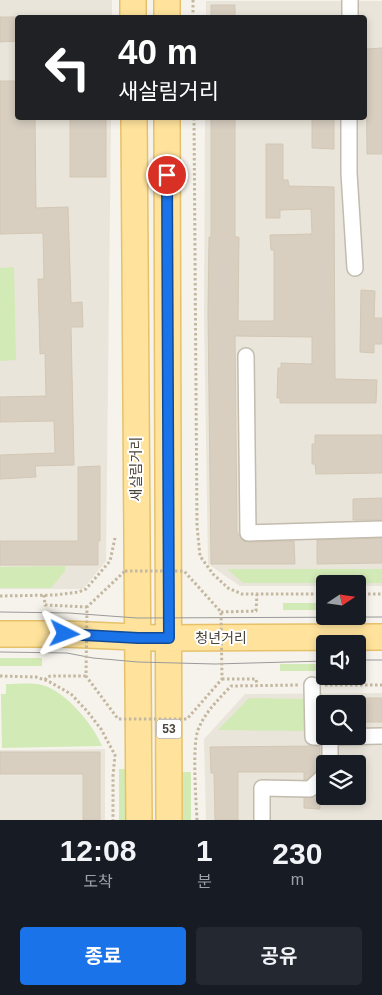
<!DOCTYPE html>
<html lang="ko">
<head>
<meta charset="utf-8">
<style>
	:root { --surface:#171b24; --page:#242831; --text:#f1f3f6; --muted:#9ea1a6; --accent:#1a73e8 }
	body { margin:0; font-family:Helvetica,"Noto Sans KR",sans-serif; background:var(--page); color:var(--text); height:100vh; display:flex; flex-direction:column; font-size:19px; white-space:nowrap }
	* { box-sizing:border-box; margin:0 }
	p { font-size:16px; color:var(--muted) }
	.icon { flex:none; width:28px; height:28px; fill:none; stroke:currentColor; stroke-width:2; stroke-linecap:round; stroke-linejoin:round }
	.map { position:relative; height:820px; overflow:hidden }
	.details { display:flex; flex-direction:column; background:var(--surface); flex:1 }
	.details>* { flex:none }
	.top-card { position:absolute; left:15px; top:15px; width:352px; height:105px; border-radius:5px; box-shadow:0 2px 8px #0003; background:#202124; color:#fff; overflow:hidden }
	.needle { width:32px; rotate:77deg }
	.buttons { position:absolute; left:316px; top:575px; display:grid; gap:10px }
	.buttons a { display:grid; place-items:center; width:50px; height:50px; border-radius:5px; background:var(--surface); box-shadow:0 2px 8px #0003; font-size:25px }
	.pin { position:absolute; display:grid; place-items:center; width:42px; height:42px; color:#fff; margin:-21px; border:2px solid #fff; border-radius:50%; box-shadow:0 1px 5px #0007 }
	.me { position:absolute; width:55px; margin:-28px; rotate:93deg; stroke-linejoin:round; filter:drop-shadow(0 0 4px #0008) }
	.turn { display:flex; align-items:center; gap:18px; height:105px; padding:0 20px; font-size:22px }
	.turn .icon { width:65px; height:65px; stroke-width:2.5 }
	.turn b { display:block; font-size:35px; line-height:42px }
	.eta { display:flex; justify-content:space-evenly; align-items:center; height:85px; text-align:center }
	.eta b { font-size:30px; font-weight:700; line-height:35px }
	.cta { display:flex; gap:10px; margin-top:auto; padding:10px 20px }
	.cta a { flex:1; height:58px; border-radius:5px; background:var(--accent); color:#fff; font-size:20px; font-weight:700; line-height:58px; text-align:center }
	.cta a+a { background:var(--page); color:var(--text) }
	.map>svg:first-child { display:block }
</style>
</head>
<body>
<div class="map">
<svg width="382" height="820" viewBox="0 0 382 820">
	<rect width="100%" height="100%" fill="#f6f3ec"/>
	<!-- residential -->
	<path fill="#eae5da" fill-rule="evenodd" d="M0 0H112V17L18 18V118H111L106 561 83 589H0Z
		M206 1H382V586H358V584H325V586H240L208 564 204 317 205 118H365V18L206 17Z
		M382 693V820H206L204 739 245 694ZM325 704H358V736H325ZM325 764H358V796H325Z
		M105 749V820H0V750Z"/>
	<!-- green -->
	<path fill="#d2eab5" d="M14 267 16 360 0 361V268Z
		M65 566V571L51 588H0V567Z
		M227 569H382V583H243Z
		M283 603H325V610H283Z
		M0 658H42V666H0Z
		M280 664H325V671H280Z
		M6 684C21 684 39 681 52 689 71 699 94 726 102 746L2 748 1 694H6Z
		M249 698 305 699V731L218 730Z
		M119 769H132V820H119Z
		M182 772H191V820H182Z"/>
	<!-- building -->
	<path fill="#d8cfc1" stroke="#d3c7b4" d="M211 5H235V18H211Z
		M0 17H16L15 19H18V41L0 42Z
		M382 48V154H367L366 49Z
		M0 81H18V118H35L36 208 68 207 71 303 82 302 83 327H71L74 465 35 466 36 477 0 479V455L55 453 54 421 0 422V397L46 396 45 353 40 354 38 279H44L43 233 0 234Z
		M70 118H106V177H70Z
		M211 118H235V237H239L238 321H274V250H271L270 235 312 234 311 209 280 210V218H266V144H283V180H288L289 186 334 187 335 379 377 380 376 403H280V398H277L278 368H281V363L312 364V337L235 336 237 532 243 541 248 542 294 541 295 564H211L208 313 209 237H211Z
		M312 118H334V149L312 148Z
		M361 290 375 291 374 318H382V344H374V353L360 352Z
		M315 435H382V473L316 474 315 464H312V444H315Z
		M100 466V541H98V565H0V541H78V467Z
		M382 498V520H353V499Z
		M382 538V563L317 564V540Z
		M358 698H382V722H358Z
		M320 746V767L306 780H304V772H238V820H215L214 773H211L210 747Z
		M0 752H100V820H83V774H0Z
		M320 792V809L304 808V798L316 796Z"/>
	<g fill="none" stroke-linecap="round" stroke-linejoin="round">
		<defs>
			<path id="street" d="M350 18V0
				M349 118V173L355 268
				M246 356 248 533 382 529
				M312 685 313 737H330
				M330 764V737L382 736
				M262 820V788L310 789 325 775"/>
			<path id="primary" d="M133 0V18
				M167 0V18
				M134 118 139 820
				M167 118 169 820
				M0 634H65L157 638 382 637"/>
		</defs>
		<!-- street casing -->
		<use href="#street" stroke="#c2bbae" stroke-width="18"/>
		<!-- primary casing -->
		<use href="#primary" stroke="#e6c16a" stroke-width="28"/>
		<!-- path -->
		<path stroke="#c4b79f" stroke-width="3" stroke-dasharray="2.5 2.5" stroke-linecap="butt" d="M193 0V18
			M194 118 197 526 200 556 213 574 228 588 242 594H325
			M358 594H382
			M44 595 45 605 87 607
			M0 596 55 595 79 592 86 589 110 561 115 538
			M221 612 256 611 257 594
			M0 676 36 677 48 681 71 694 87 711 101 729 115 755 113 776V820
			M222 679H256L257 685
			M45 680 47 677 51 676H86
			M325 685H382
			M197 820C196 800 192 746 198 730 205 712 218 700 231 686L299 685"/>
		<!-- street -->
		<use href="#street" stroke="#fff" stroke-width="15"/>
		<!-- primary -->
		<use href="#primary" stroke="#ffe39c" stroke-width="25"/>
		<!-- tram -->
		<path stroke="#9a9a9a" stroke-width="1" d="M0 612 69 613 137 618 382 617
			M0 652 67 653 93 658 138 662 215 664 325 661
			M358 660H382"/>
		<!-- path-bridge -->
		<path stroke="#c4b79f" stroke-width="3" stroke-dasharray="2.5 2.5" stroke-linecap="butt" d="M125 571H184L221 612 222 679 187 719H118L86 676 87 607Z"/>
	</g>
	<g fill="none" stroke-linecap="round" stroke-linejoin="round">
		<defs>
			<path id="route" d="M65 634 138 638H169L167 175"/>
		</defs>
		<!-- route casing -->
		<use href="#route" stroke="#114b97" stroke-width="12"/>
		<!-- route -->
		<use href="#route" stroke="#1a73e8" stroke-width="9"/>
	</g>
	<g text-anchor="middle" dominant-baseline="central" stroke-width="4" stroke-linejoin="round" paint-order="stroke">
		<!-- shield labels -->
		<rect fill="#fff" stroke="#817c74" stroke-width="1" x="156.5" y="719.5" width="25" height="19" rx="4"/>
		<g font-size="12" font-weight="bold" fill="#4b4439">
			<text x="169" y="729">53</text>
		</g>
		<!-- street labels -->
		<g font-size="14" fill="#4b4439" stroke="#fff">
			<text transform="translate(136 469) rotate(-90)">새살림거리</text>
			<text x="221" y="638">청년거리</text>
		</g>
	</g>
</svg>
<div class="buttons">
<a><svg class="needle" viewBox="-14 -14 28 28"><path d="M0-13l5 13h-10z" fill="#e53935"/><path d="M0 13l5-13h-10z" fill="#9ea1a6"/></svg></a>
<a><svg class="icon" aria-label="sound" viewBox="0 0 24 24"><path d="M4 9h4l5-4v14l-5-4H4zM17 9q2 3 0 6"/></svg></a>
<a><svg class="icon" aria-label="search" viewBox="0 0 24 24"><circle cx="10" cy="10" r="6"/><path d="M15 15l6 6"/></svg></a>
<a><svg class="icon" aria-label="layers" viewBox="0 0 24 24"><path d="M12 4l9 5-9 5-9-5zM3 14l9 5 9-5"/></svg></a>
</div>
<div class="pin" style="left:167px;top:175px;background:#d93025"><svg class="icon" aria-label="arrive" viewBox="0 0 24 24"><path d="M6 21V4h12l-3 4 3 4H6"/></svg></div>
<svg class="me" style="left:65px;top:634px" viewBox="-20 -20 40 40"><path d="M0-17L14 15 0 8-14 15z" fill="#1a73e8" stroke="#fff" stroke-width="4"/></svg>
<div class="top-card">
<div class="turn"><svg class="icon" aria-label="left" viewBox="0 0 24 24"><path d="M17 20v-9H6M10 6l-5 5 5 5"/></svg><div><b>40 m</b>새살림거리</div></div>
</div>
</div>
<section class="details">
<div class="eta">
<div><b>12:08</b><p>도착</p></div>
<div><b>1</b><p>분</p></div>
<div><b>230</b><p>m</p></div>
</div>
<div class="cta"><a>종료</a><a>공유</a></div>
</section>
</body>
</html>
